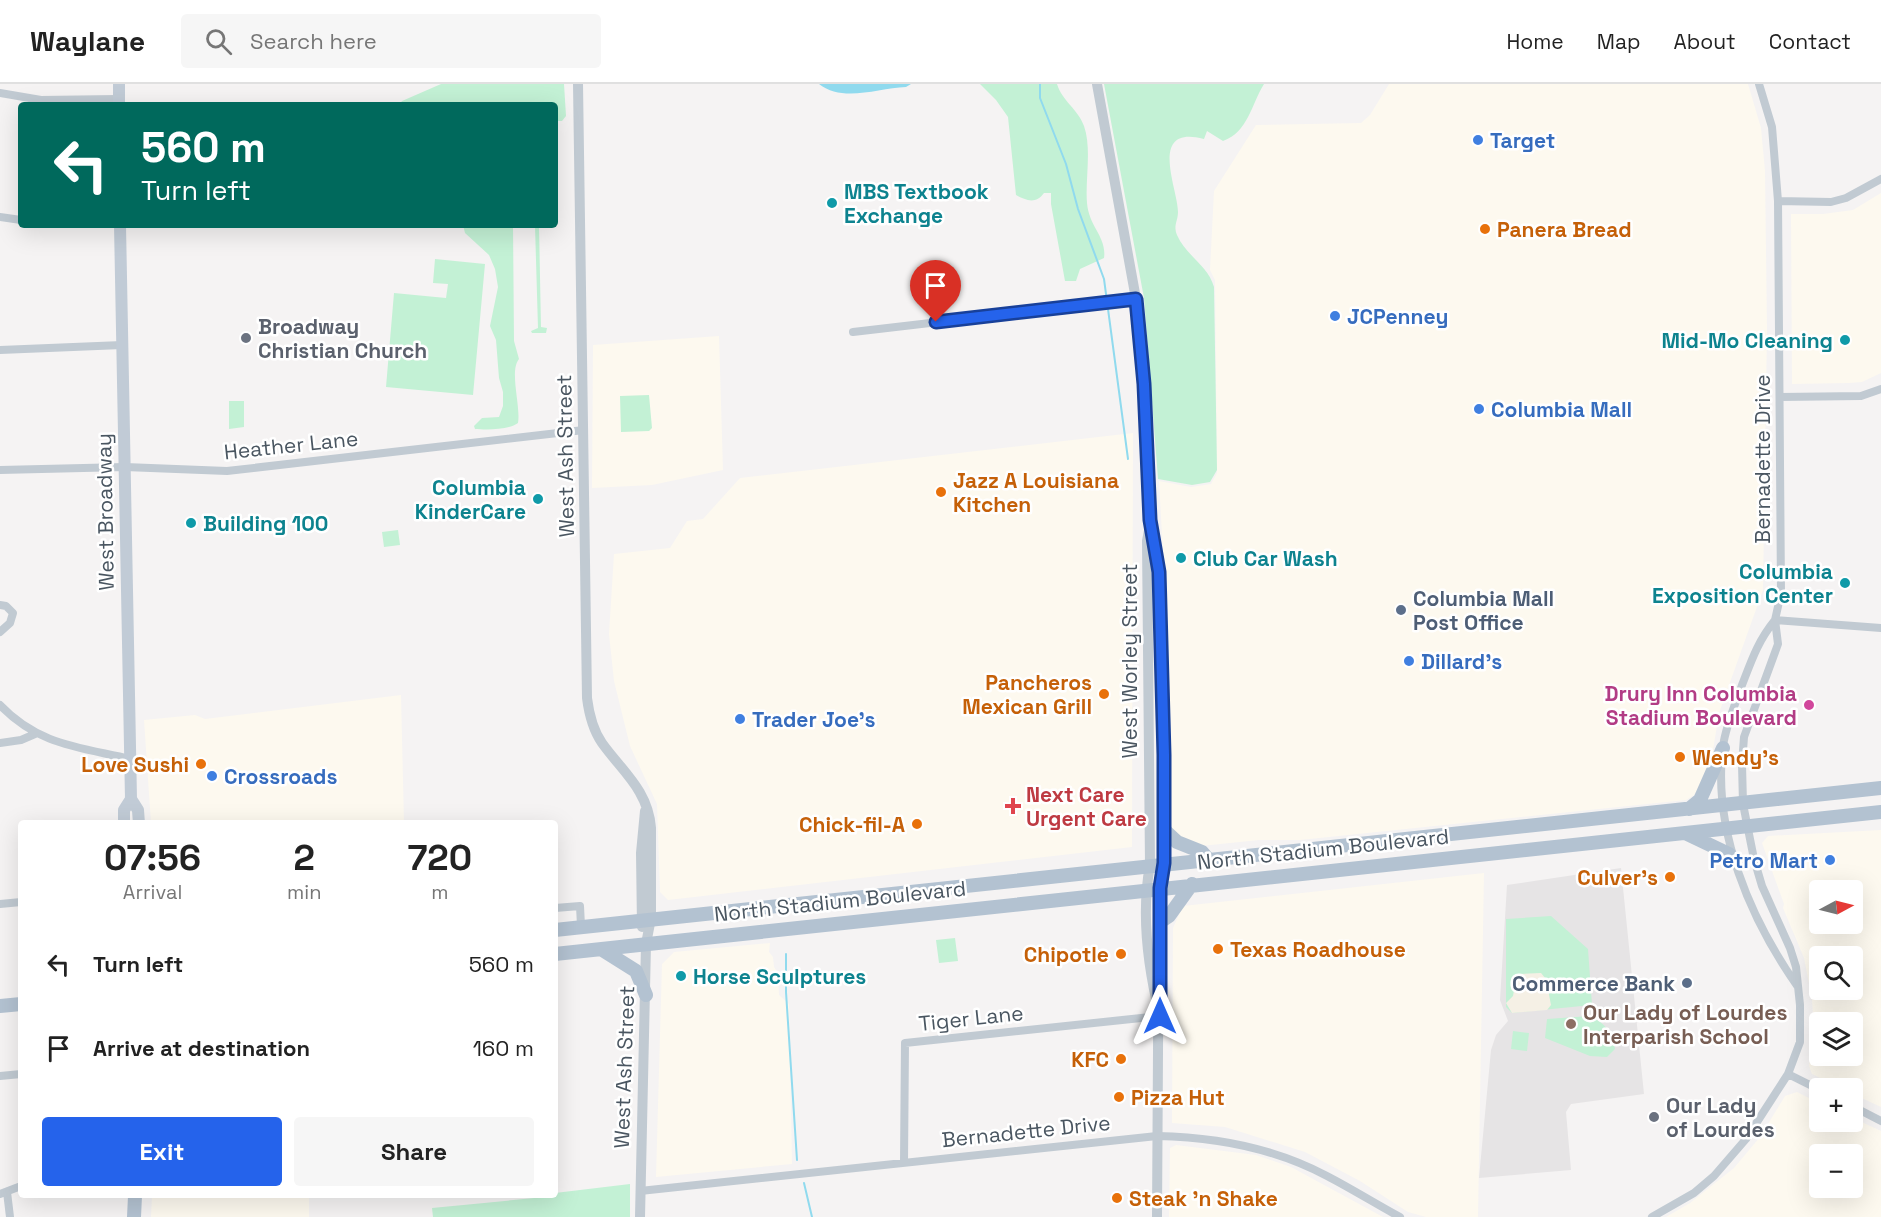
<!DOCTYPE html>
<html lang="en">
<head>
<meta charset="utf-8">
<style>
	:root { --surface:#fff; --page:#f6f6f6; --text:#222; --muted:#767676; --line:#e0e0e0; --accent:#2563eb }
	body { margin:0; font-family:"Space Grotesk",sans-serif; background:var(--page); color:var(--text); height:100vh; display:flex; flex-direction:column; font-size:22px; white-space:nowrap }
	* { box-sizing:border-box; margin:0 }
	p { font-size:20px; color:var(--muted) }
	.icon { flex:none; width:33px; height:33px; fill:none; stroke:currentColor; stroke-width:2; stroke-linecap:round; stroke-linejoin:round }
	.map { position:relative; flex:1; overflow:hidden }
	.drawer { position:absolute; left:18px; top:736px; width:540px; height:378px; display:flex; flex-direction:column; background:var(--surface); border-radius:6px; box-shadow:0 6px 24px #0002 }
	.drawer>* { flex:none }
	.banner { position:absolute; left:18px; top:18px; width:540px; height:126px; border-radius:6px; box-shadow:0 6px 24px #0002; background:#00695c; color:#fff; overflow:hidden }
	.needle { width:39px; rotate:83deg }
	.fabs { position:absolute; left:1809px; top:796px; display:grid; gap:12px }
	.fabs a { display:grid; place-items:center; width:54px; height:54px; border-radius:6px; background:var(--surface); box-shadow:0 6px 24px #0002; font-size:30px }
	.pin { position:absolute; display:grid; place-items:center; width:51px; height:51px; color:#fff; margin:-62px -26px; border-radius:50% 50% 50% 0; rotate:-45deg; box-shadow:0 0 6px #0007 }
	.pin .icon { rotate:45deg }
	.me { position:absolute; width:66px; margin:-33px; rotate:0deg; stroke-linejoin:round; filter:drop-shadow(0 0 4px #0008) }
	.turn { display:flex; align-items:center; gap:21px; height:126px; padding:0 24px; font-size:27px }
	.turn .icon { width:78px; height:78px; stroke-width:2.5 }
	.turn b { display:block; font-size:42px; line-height:51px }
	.eta { display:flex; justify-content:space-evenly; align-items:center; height:102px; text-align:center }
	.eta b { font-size:36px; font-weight:800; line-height:42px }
	.cta { display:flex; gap:12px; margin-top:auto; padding:12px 24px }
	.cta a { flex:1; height:69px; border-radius:6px; background:var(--accent); color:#fff; font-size:24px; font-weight:800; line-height:69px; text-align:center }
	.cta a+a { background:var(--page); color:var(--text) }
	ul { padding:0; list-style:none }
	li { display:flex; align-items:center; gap:18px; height:84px; padding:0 24px }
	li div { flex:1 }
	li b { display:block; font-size:22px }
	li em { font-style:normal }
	header { display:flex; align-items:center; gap:36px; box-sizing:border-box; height:84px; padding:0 30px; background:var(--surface); border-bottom:2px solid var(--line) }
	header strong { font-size:28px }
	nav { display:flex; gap:33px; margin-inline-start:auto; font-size:21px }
	.search { width:420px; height:54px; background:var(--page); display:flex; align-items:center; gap:15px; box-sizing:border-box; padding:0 21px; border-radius:6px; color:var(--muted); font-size:22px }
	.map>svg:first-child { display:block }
</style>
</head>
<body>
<header>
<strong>Waylane</strong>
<div class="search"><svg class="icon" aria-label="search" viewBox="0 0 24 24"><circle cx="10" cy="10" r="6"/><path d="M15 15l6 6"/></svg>Search here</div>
<nav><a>Home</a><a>Map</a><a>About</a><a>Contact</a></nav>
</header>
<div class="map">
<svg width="1881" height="1133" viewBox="0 0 1881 1133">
	<rect width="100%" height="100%" fill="#f5f3f3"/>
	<!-- commercial -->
	<path fill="#fdf9ef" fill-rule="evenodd" d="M1389 0H1748L1761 44 1765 87 1767 246 1763 506 1719 629 1710 685 1694 711 1686 716 1300 756H1259L1201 762 1175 750 1171 741 1166 523 1159 397 1191 403 1211 400 1217 389 1215 196 1210 186 1214 107 1256 41 1361 39 1370 31Z
		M1881 109V289L1862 298 1849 299 1792 300 1791 130H1823L1853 126Z
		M719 252 723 386 652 401 592 404 593 261Z
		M1133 349 1132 763 668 816 660 808 657 720 630 662 614 597 609 550 614 470 670 464 687 437 703 435 740 394Z
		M401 611 404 739H151L144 636 195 631 205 635Z
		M1881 746V1023L1853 1010 1852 1005H1843L1812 990 1809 982 1814 950 1812 915 1804 874 1783 824 1784 820 1762 759 1768 752ZM1820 807H1852V840H1820ZM1820 873H1852V906H1820ZM1820 939H1852V972H1820Z
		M1484 789 1478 1133H1426L1408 1128 1360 1097 1305 1068 1225 1043 1172 1039 1173 844 1183 822Z
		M770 859 769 868 773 873 774 883 778 889 779 911 789 920 792 1080 656 1093 662 880 674 868Z
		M1797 1008 1819 1019 1820 1038H1852L1853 1034 1881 1047V1133H1666L1690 1119 1734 1084 1760 1053 1785 1012ZM1820 1071H1852V1104H1820Z
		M1176 1061 1256 1071 1291 1083 1383 1133H1169L1170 1064Z
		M152 1112H309V1133H151Z"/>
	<!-- education -->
	<path fill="#e6e4e5" d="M1621 784 1644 1010 1571 1020 1566 1028 1571 1086 1479 1094 1491 966 1496 951 1508 937 1500 916 1507 801Z"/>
	<!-- green -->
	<path fill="#c3f1d5" d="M441 0H564L566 32 562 37H555V21H399L402 17Z
		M980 0H1057C1062 17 1078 25 1084 42 1092 65 1085 95 1087 119 1089 143 1107 153 1104 174L1080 185 1076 197H1065L1051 120V109H1044C1036 120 1027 117 1016 111L1008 33 996 16Z
		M1104 0H1264C1251 21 1248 48 1223 57L1207 47 1204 55C1147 40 1178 105 1178 128 1178 137 1173 142 1177 151 1186 172 1208 181 1214 203L1217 386 1210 398 1192 401 1158 395 1144 214Z
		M463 141H513L514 257 519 275C509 287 521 322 518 339 509 346 487 346 475 345L474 342 482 334 499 333 503 322V308L499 294 496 256 490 242 498 203 495 185 489 171 465 149Z
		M535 142H539L541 243 547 244 546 249H532L531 247 538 244Z
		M435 175 485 180 473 311 386 303 394 209 446 214 448 200 433 199Z
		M649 311 652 344 649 347 621 348 620 312Z
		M229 317H244V343L229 345Z
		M398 446 400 461 384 463 382 448Z
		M1551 832 1588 865 1592 921 1512 929 1506 923V835Z
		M955 854 958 877 939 879 936 856Z
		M1590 932C1605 939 1613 949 1615 965L1607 973 1590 972 1545 954 1547 935Z
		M1513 947 1529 949 1527 967 1511 965Z
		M630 1100V1133H433L432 1124 555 1112V1109Z"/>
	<!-- sand -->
	<path fill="#f5f0e5" d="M1541 889 1546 895 1551 921 1547 926 1512 929 1506 919 1513 912 1517 890Z"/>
	<!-- water -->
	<path fill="#90daee" d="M819 0H911L906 3C878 4 843 19 819 0Z"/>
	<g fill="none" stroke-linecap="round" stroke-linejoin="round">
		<!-- stream -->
		<path stroke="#90daee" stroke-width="2" d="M1040 0V14L1066 80 1078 125 1104 195 1128 375
			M786 870V908L797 1076
			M804 1099 812 1133"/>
		<!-- minor -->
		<path stroke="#c1cad2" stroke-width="8" d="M0 9 41 16 119 15
			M1778 117 1831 118 1846 114 1881 95
			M0 133 21 136
			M853 248 1136 215
			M0 266 122 261
			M1780 313 1861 312 1881 305
			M0 386 125 383 227 387 584 346
			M0 521 6 522 13 529 10 539 0 548
			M1775 536C1758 557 1752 575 1742 601 1735 621 1726 641 1723 662 1712 746 1750 835 1798 903
			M1775 536 1881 544
			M0 621C38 661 79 663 130 675
			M0 659 21 656 35 650
			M0 820 21 818
			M555 824 580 822 581 842
			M1788 990 1820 1006
			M0 992 21 990
			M1852 1022 1881 1037
			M904 1078 905 959 1160 932
			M640 1107 1157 1052C1217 1053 1274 1064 1327 1092 1352 1105 1376 1120 1400 1133
			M7 1108 10 1133
			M0 1110 21 1102
			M1652 1133 1694 1109 1714 1092 1746 1055 1788 990 1800 958V921L1796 883 1790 864 1762 802 1754 775 1743 720 1742 680 1744 653 1778 560 1775 536 1781 509 1778 117 1772 43 1759 0"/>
		<!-- tertiary -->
		<path stroke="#c1cad2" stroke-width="10" d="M578 0 587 614C589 630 593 646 602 659 622 687 648 706 651 744V834L646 860 640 1133
			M1097 0 1136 215 1144 300 1151 436 1147 457 1150 781C1141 830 1148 884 1160 932
			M1152 442C1164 489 1159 539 1161 588 1163 657 1172 735 1159 803L1157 1133
			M642 843 641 769 645 727"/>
		<!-- secondary -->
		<path stroke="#c1cbd6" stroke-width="12" d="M119 21V0
			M120 141 131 715 138 726 139 740
			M124 740V726L131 715"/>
		<!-- primary -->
		<path stroke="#b3c2d1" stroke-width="14" d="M1689 725 1700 716 1723 664
			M1164 746 1177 758 1202 768 1208 775
			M1685 749 1729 770 1736 778
			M1160 838 1169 832 1192 800
			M555 846 1881 704
			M601 865 636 887 646 911
			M555 870 1881 728
			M0 922 21 920
			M134 1133 135 1112"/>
	</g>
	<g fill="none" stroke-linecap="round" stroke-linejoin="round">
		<defs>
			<path id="route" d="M936 238 1136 215 1144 300 1150 436 1159 488 1164 671V779L1160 804V932"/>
		</defs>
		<!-- route casing -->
		<use href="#route" stroke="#184099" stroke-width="15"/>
		<!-- route -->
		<use href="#route" stroke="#2563eb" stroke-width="10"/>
	</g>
	<!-- markers -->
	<g fill="#3f7fe0" stroke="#fff" stroke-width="2">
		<circle cx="1478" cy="56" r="6"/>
		<circle cx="1335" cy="232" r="6"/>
		<circle cx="1479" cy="325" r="6"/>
		<circle cx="1409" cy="577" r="6"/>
		<circle cx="740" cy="635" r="6"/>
		<circle cx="212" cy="692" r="6"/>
		<circle cx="1830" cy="776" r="6"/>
	</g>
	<g fill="#0f9aa8" stroke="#fff" stroke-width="2">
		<circle cx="832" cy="119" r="6"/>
		<circle cx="1845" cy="256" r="6"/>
		<circle cx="538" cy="415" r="6"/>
		<circle cx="191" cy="439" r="6"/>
		<circle cx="1181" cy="474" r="6"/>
		<circle cx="1845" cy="499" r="6"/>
		<circle cx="681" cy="892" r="6"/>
	</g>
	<g fill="#e8710a" stroke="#fff" stroke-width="2">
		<circle cx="1485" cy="145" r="6"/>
		<circle cx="941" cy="408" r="6"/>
		<circle cx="1104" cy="610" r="6"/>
		<circle cx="1680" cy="673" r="6"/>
		<circle cx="201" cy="680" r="6"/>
		<circle cx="917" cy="740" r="6"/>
		<circle cx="1670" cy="793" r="6"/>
		<circle cx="1218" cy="865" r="6"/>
		<circle cx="1121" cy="870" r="6"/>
		<circle cx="1121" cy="975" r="6"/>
		<circle cx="1119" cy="1013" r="6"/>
		<circle cx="1117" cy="1114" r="6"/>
	</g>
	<g fill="#6b7280" stroke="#fff" stroke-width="2">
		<circle cx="246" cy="254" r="6"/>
		<circle cx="1654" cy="1033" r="6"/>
	</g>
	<g fill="#5c6f8a" stroke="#fff" stroke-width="2">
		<circle cx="1401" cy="526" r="6"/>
		<circle cx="1687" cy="899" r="6"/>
	</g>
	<circle fill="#d1479c" stroke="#fff" stroke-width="2" cx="1809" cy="621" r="6"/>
	<path fill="#e0444e" stroke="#fff" stroke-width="2" d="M1010 713h6v6h6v6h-6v6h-6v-6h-6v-6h6z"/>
	<circle fill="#8d6e63" stroke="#fff" stroke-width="2" cx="1571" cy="940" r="6"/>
	<g text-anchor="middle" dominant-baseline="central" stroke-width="5" stroke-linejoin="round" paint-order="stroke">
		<!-- shop labels -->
		<g font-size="21" font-weight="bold" fill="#366cbe" stroke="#fff" text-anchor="start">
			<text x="1490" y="56">Target</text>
			<text x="1347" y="232">JCPenney</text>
			<text x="1491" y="325">Columbia Mall</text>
			<text x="1421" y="577">Dillard's</text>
			<text x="752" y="635">Trader Joe's</text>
			<text x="224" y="692">Crossroads</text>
			<text x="1818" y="776" text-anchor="end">Petro Mart</text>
		</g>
		<!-- culture labels -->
		<g font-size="21" font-weight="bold" fill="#0d838f" stroke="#fff" text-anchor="start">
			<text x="844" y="107">MBS Textbook<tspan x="844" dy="24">Exchange</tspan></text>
			<text x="1833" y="256" text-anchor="end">Mid-Mo Cleaning</text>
			<text x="526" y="403" text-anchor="end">Columbia<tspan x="526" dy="24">KinderCare</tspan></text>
			<text x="203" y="439">Building 100</text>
			<text x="1193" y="474">Club Car Wash</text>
			<text x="1833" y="487" text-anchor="end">Columbia<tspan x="1833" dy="24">Exposition Center</tspan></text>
			<text x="693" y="892">Horse Sculptures</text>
		</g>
		<!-- food labels -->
		<g font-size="21" font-weight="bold" fill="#c56008" stroke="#fff" text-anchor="start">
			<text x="1497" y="145">Panera Bread</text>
			<text x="953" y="396">Jazz A Louisiana<tspan x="953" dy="24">Kitchen</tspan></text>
			<text x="1092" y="598" text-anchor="end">Pancheros<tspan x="1092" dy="24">Mexican Grill</tspan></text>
			<text x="1692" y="673">Wendy's</text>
			<text x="189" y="680" text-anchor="end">Love Sushi</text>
			<text x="905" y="740" text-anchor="end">Chick-fil-A</text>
			<text x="1658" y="793" text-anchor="end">Culver's</text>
			<text x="1230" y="865">Texas Roadhouse</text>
			<text x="1109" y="870" text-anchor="end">Chipotle</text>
			<text x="1109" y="975" text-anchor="end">KFC</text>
			<text x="1131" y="1013">Pizza Hut</text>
			<text x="1129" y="1114">Steak 'n Shake</text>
		</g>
		<!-- worship labels -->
		<g font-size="21" font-weight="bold" fill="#5b616d" stroke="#fff" text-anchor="start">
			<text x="258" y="242">Broadway<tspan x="258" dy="24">Christian Church</tspan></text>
			<text x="1666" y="1021">Our Lady<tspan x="1666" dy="24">of Lourdes</tspan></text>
		</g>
		<!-- street labels -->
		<g font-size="21" fill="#4a5661" stroke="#fff">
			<text transform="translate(291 361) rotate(-6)">Heather Lane</text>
			<text transform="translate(565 372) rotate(-91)">West Ash Street</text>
			<text transform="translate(1762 375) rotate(-90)">Bernadette Drive</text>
			<text transform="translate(105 428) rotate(-91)">West Broadway</text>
			<text transform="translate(1129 577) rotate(-90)">West Worley Street</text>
			<text transform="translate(1323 765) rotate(-6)">North Stadium Boulevard</text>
			<text transform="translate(840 817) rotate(-6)">North Stadium Boulevard</text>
			<text transform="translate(971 934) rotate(-6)">Tiger Lane</text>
			<text transform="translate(624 983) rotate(-88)">West Ash Street</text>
			<text transform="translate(1026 1047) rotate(-6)">Bernadette Drive</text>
		</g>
		<!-- service labels -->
		<g font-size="21" font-weight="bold" fill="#4e5e75" stroke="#fff" text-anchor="start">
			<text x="1413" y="514">Columbia Mall<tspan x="1413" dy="24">Post Office</tspan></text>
			<text x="1675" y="899" text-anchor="end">Commerce Bank</text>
		</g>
		<!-- hotel labels -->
		<g font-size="21" font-weight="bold" fill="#b23c85" stroke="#fff" text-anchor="end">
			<text x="1797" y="609">Drury Inn Columbia<tspan x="1797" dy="24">Stadium Boulevard</tspan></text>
		</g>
		<!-- health labels -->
		<g font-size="21" font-weight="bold" fill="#be3a42" stroke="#fff" text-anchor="start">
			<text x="1026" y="710">Next Care<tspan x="1026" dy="24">Urgent Care</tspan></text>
		</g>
		<!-- education labels -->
		<g font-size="21" font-weight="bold" fill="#785e54" stroke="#fff" text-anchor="start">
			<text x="1583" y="928">Our Lady of Lourdes<tspan x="1583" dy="24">Interparish School</tspan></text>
		</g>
	</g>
</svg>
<div class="fabs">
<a><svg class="needle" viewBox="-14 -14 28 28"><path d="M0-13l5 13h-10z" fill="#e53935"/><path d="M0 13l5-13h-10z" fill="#767676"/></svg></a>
<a><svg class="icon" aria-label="search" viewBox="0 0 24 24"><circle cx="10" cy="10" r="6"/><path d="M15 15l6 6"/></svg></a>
<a><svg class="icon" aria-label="layers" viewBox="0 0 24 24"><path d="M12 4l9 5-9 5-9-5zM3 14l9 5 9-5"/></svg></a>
<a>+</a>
<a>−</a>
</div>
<div class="pin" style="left:936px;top:238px;background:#d93025"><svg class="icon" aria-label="arrive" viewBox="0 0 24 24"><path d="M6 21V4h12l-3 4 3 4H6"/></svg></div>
<svg class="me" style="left:1160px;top:932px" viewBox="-20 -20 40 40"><path d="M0-17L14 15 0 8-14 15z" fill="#2563eb" stroke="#fff" stroke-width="4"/></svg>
<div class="banner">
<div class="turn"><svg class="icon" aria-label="left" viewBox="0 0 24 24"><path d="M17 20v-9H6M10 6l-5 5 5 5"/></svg><div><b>560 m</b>Turn left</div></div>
</div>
<section class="drawer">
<div class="eta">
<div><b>07:56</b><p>Arrival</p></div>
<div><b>2</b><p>min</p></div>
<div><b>720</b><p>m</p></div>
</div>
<ul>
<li><svg class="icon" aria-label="left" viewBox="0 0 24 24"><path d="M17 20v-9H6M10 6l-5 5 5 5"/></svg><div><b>Turn left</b></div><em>560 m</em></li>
<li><svg class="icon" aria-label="arrive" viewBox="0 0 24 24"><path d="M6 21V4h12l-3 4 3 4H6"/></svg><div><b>Arrive at destination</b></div><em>160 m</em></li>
</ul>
<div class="cta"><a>Exit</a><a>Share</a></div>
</section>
</div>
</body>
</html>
